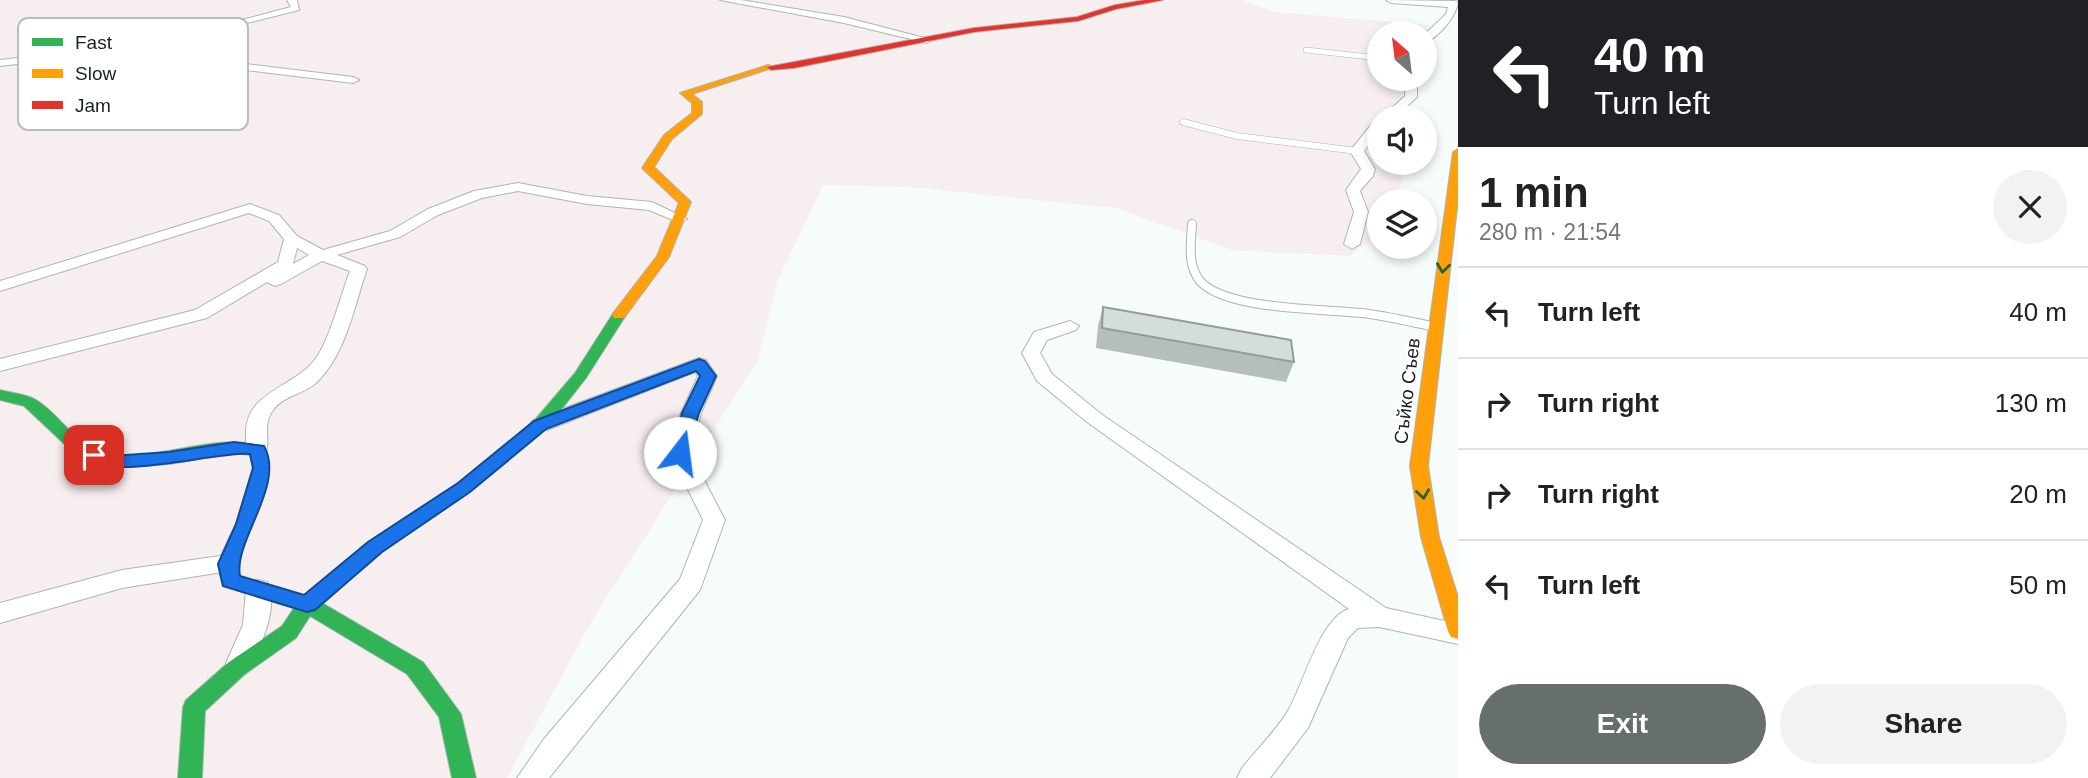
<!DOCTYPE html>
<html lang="en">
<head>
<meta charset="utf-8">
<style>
	:root { --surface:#fff; --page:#f2f2f2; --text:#222; --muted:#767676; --line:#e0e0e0; --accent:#666f6b }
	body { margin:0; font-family:Helvetica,sans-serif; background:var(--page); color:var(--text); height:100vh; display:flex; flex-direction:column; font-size:26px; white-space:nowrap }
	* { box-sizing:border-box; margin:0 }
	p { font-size:23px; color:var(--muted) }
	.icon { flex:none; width:38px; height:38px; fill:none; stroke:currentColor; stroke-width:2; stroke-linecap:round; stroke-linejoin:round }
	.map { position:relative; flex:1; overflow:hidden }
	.side { display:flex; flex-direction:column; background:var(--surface); width:630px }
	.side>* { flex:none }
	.hud { background:#202124; color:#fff; overflow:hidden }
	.needle { width:46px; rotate:332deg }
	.controls { position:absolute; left:1367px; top:21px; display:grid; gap:14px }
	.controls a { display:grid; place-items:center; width:70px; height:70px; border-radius:50%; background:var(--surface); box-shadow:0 4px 10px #0003; font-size:35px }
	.pin { position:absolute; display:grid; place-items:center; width:60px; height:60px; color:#fff; margin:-30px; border-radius:14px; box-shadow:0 4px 10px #0006 }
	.me { position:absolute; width:77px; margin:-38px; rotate:15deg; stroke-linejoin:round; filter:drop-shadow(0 0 5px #0008) }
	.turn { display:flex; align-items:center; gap:24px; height:147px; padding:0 21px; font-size:32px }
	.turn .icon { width:91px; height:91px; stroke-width:2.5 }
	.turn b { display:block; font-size:49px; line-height:60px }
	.round { display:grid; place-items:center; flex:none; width:74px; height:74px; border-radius:37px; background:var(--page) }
	.headline { display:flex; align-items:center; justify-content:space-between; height:119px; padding:0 21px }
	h1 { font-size:42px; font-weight:700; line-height:52px }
	.action { display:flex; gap:14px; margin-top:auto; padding:14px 21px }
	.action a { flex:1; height:80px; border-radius:42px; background:var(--accent); color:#fff; font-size:28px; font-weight:700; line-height:80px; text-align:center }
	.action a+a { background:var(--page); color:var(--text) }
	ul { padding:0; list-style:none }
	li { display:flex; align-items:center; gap:21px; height:91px; padding:0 21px; border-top:2px solid var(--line) }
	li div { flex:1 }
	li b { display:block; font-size:26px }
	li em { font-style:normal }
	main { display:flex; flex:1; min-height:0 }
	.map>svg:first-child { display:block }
</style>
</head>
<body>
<main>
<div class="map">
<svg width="1458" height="778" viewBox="0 0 1458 778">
	<rect width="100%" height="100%" fill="#f6fcf9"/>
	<!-- green -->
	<path fill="#f7eeef" d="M0 0H1240L1276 12 1429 25 1425 37 1424 33H1379V79H1409L1403 96 1406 117H1379V163H1406L1396 201H1379V234L1350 256 1232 250 1116 208 911 187 823 185 778 280 758 360 591 622 507 778H0Z"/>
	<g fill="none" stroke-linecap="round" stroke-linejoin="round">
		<defs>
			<path id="lane-far2" d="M1306 50 1379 58"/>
			<path id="lane-far1" d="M1183 122 1237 136 1357 151"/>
			<path id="lane" d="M1192 224C1191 243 1187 265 1200 281 1225 310 1324 309 1362 313 1387 316 1411 322 1436 327"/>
			<path id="street" d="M287 0H297L299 10 239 25 234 22 291 7Z
				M720 0H741L844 17 932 40 927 43 844 23Z
				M1386 0 1454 1 1458 2C1456 18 1439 36 1424 44V35L1446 14 1448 7 1391 3Z
				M143 48 189 57 353 77 359 80 353 83 189 63 143 54 95 55 0 66V60L95 49Z
				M1406 79H1417V97L1395 117H1382L1405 96Z
				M1379 119V131L1364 151 1375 169 1373 176 1360 191 1368 212 1360 244 1352 249 1344 244 1354 212 1346 190 1361 169 1350 151 1375 120Z
				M518 183 587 196 652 202 687 219 680 223 649 210 587 204 518 191 482 198 438 215 400 237 337 255 365 266 367 269C354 306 346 355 316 383 304 394 283 396 274 409 260 427 273 441 264 455H250C245 448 246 442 246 434 245 391 295 388 316 358 330 339 341 294 350 271L322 261 281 284 275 286 267 282 207 318 0 371V359L195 310 278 262 284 239 269 221 249 213 0 291V281L250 204 279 215 297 236 323 250 390 231 428 209 474 191ZM297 248 309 255 293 264Z
				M1070 321 1079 326 1076 330 1047 340 1040 353 1052 374 1101 414 1386 608 1458 624V644L1379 627 1358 628 1348 638 1308 728 1270 778H1237L1242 768C1257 749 1277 730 1289 709 1304 683 1320 618 1349 609L1087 422 1037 381 1022 353 1034 332Z
				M699 358 706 360 717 376 701 413 690 453 725 520 700 590 549 778H517L544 739 680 579 703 520 670 453 681 413 698 376 695 372 547 430H533L530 425 533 420Z
				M227 555 235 558 239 564 235 570 122 588 0 623V603L122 570Z
				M258 580 267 582C280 607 260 648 248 671L239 674 230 671 226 663 243 625 246 589 249 582Z"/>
			<path id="fast" d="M619 311 626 315 586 378 546 429 470 491 382 552 322 603 423 662 461 714 476 778H452L439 717 407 674 310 616 296 638 245 674 205 711 202 778H178L183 707 186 700 229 662 282 626 294 608 223 586 217 564 236 524 253 468 250 455 234 453 169 464 109 468 73 452 24 406 0 400V390C11 393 27 394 36 400 62 415 80 454 114 456 163 459 215 433 263 446 287 487 232 540 239 576L304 595 368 542 458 483 534 421 575 373 614 312Z"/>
			<path id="slow" d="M768 65 775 67 692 94 702 102V114L672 139 654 167 691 202 669 257 624 318H614L612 315 614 312 657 256 679 203 642 168 664 135 692 113V103L680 93Z
				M1458 149V199L1428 466 1439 537 1458 597V639L1451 637 1448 631 1421 537 1410 466 1453 152Z"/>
			<path id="jam" d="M1145 0H1163L1116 9 1078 21 974 32 794 68 771 70 767 67 974 28 1077 17 1115 5Z"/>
		</defs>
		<!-- lane-far2 casing -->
		<use href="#lane-far2" stroke="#adb6b2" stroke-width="6"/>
		<!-- lane-far1 casing -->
		<use href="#lane-far1" stroke="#adb6b2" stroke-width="7"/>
		<!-- lane casing -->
		<use href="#lane" stroke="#adb6b2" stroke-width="10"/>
		<!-- street casing -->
		<use href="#street" stroke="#adb6b2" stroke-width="2"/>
		<!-- fast casing -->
		<use href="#fast" stroke="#adb6b2" stroke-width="2"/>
		<!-- slow casing -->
		<use href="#slow" stroke="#adb6b2" stroke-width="2"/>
		<!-- jam casing -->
		<use href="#jam" stroke="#adb6b2" stroke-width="2"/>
		<!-- lane-far2 -->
		<use href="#lane-far2" stroke="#fefffe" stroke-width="5"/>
		<!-- lane-far1 -->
		<use href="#lane-far1" stroke="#fefffe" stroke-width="6"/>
		<!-- lane -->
		<use href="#lane" stroke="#fefffe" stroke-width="8"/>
		<!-- street -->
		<use href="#street" fill="#fefffe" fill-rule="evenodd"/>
		<!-- fast -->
		<use href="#fast" fill="#30b455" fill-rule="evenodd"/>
		<!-- slow -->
		<use href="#slow" fill="#ff9f0a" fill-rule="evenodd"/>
		<!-- jam -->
		<use href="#jam" fill="#e5322d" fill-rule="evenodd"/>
	</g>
	<!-- wall -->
	<path fill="#b6bebb" d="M1103 307 1294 362 1286 382 1096 348 1098 326Z"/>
	<!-- building -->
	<path fill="#d4ddd9" stroke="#949b98" stroke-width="2" d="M1103 307 1291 340 1294 362 1102 328Z"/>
	<!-- one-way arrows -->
	<defs><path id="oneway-chevron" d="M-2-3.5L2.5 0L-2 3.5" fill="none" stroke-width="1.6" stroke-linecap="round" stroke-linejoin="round" transform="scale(1.75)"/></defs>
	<g stroke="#236437">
		<use href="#oneway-chevron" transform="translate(1443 268) rotate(97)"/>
		<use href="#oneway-chevron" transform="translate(1423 494) rotate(82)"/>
	</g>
	<!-- route -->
	<path fill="#1a73e8" stroke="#114b97" stroke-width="2" d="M699 359 705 361 716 376 699 413 686 457H674L672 453 682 413 700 376 696 371 546 429 470 492 382 552 315 610 307 612 223 586 218 564 236 524 253 468 250 454C214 451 107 484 85 455L94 449 111 456 169 452 234 442 264 446C286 485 233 541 240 576L304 595 368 542 458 483 534 421Z"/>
	<g text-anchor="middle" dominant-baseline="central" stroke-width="5" stroke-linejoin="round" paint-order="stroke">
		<!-- street labels -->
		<g font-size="19" fill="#18231e" stroke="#fff">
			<text transform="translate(1407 391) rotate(-83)">Съйко Съев</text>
		</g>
	</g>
	<!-- legend -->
	<rect x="18" y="18" width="230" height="112" rx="10" fill="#fff" stroke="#babdbc" stroke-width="2"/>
	<rect x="32" y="38" width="31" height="8" fill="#30b455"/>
	<rect x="32" y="69" width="31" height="9" fill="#ff9f0a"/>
	<rect x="32" y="101" width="31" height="8" fill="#e5322d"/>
	<g font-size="19" fill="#18231e">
		<text x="75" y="49">Fast</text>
		<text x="75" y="80">Slow</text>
		<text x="75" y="112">Jam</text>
	</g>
</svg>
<div class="controls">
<a><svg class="needle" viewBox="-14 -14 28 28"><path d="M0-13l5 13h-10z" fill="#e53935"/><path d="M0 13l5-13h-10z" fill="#767676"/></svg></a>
<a><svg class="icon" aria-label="sound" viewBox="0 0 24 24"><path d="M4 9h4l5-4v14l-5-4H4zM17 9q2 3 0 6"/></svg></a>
<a><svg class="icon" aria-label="layers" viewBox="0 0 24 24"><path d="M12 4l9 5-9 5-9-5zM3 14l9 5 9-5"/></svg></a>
</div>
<div class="pin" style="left:94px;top:455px;background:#d93025"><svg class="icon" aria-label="arrive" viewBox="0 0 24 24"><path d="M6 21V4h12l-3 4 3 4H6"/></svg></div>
<svg class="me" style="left:680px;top:453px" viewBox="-20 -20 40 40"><circle r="19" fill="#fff"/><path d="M0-13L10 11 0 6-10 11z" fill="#1a73e8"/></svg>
</div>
<section class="side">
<div class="hud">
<div class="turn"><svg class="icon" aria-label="left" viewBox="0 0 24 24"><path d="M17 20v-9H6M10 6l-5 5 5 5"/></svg><div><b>40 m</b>Turn left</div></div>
</div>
<div class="headline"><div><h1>1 min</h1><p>280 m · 21:54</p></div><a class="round"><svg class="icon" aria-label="close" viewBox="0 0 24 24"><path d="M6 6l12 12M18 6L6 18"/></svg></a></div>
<ul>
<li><svg class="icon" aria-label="left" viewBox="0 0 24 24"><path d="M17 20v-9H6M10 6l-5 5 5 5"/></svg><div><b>Turn left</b></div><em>40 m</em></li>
<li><svg class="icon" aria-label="right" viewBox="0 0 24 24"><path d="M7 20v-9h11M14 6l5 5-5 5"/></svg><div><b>Turn right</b></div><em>130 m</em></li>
<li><svg class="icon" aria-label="right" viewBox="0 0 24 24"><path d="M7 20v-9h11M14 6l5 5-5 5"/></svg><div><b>Turn right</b></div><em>20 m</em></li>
<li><svg class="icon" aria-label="left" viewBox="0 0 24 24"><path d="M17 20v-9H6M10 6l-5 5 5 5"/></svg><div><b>Turn left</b></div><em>50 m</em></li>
</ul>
<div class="action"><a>Exit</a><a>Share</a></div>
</section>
</main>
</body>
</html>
